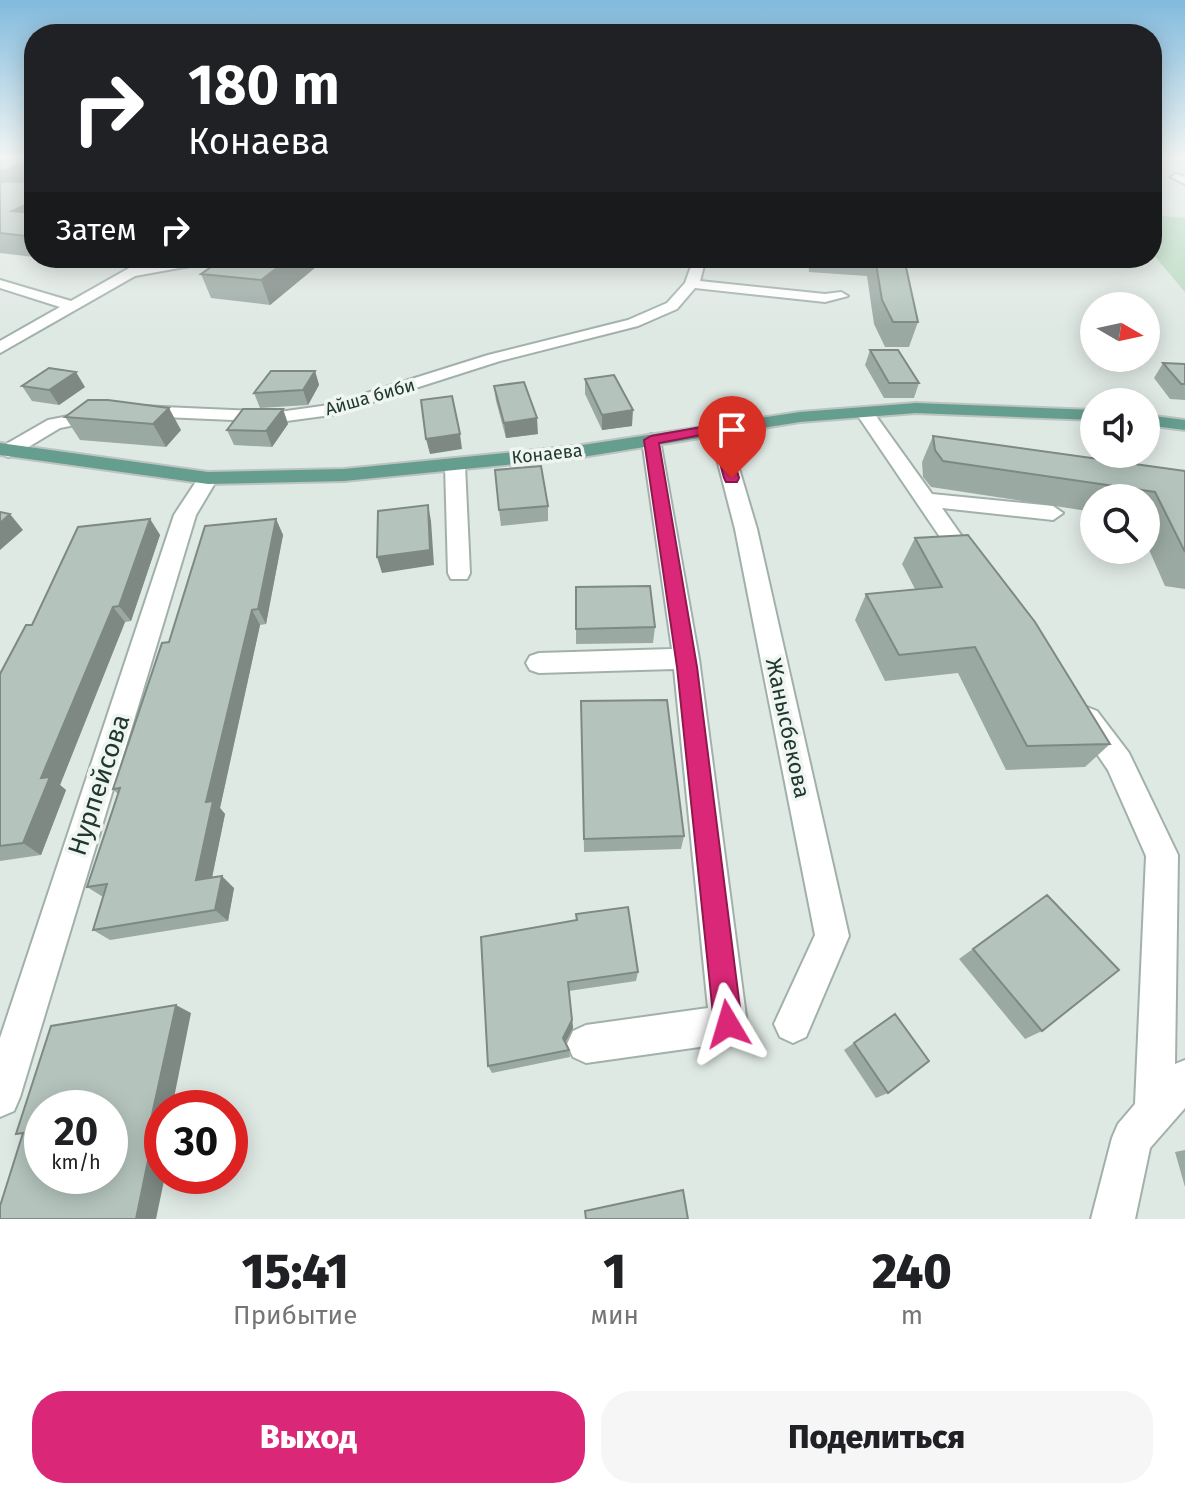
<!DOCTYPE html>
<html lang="ru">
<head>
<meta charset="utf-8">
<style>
	:root { --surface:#fff; --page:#f6f6f6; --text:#202124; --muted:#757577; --accent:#db2777 }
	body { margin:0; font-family:"Fira Sans",sans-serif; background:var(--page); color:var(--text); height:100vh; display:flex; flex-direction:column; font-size:30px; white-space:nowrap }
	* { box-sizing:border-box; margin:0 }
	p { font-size:26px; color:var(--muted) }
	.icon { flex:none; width:44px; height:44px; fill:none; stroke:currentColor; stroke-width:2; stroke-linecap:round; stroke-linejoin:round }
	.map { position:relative; height:1219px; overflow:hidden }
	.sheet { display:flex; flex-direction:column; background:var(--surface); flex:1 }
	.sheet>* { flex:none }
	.hud { position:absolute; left:24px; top:24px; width:1138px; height:244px; border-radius:32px; box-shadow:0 4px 20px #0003; background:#202124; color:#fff; overflow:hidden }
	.needle { width:52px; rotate:99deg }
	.tools { position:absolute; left:1080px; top:292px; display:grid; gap:16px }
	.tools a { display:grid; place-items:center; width:80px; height:80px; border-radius:50%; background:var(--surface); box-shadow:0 4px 20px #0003; font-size:40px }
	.speed { position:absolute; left:24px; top:1090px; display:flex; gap:16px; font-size:40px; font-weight:700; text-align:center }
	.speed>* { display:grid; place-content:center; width:104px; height:104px; border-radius:50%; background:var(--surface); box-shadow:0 4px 20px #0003; line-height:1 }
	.speed small { font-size:20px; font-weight:400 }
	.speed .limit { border:12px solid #d22; background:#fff; color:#111 }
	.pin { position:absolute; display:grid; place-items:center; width:68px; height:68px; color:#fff; margin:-82px -34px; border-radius:50% 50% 50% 0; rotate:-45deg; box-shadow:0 0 8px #0007 }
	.pin .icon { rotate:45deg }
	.me { position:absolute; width:88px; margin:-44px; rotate:353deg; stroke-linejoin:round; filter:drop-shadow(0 0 6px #0008) }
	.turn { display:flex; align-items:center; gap:28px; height:168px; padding:0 32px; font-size:36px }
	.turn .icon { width:104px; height:104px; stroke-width:2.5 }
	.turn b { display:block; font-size:56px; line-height:68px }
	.then { display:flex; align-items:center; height:76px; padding:0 32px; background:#0003; gap:16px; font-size:30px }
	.eta { display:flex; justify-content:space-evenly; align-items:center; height:136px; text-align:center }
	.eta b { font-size:48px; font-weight:800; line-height:56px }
	.cta { display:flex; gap:16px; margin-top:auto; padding:16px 32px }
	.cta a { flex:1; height:92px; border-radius:32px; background:var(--accent); color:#fff; font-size:32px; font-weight:800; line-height:92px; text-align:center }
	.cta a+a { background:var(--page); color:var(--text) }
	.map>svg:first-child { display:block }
</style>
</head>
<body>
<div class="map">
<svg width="1185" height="1219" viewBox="0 0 1185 1219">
	<rect width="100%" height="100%" fill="#dfe9e4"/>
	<!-- green -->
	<path fill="#b8dac0" d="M1152 215 1185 218V292L1152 253Z"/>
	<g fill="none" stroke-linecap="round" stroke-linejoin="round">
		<defs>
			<path id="minor" d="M1176 174 1185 177V184L1171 177Z
				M147 258H162L151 267 193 258H218L212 262 135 276 0 353V341L60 307 0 288V280L71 301Z
				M694 258H706L700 281 825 294 841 292 848 296 825 302 695 288 677 309 638 326 500 361 331 415 279 422 140 416 131 411 140 406 279 412 329 405 488 355 628 320 667 303 685 283Z
				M865 408 871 409 932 494 1053 506 1063 513 1053 520 942 508 980 562 977 568H961L856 413Z
				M100 410 106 411 109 415 106 419 60 428 15 455 8 457 0 453 1 447 48 420Z
				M718 423 727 428 757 529 849 936 806 1037 793 1043 780 1037 774 1024 815 935 735 529 709 428Z
				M651 434 660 440 699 659 747 1024 741 1037 728 1043 586 1063 573 1057 567 1044 573 1031 586 1025 708 1008 674 669 539 673 530 670 526 663 530 656 539 653 672 649 642 440Z
				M455 459 465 465 470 573 467 579H451L448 573 445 465Z
				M208 472 218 478 196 515 20 1097 14 1111 0 1117V1038L174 515 201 474Z
				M1087 707 1097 711 1129 753 1178 855 1175 1064 1185 1060V1108L1150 1148 1135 1219H1091L1112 1138 1118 1124 1135 1104 1146 856 1108 770 1073 719 1077 711Z"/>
			<path id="major" d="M916 403 1094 410V420L916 413 800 422 576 458 344 481 208 484 0 455V443L208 472 344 469 576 446 800 412Z
				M1146 415 1185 420V430L1146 425Z"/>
		</defs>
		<!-- minor casing -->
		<use href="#minor" stroke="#a2b0ab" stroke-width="4"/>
		<!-- major casing -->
		<use href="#major" stroke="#bcc3c1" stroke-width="4"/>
		<!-- minor -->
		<use href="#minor" fill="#fff" fill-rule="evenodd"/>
		<!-- major -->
		<use href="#major" fill="#659d8e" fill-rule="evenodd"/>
	</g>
	<!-- wall -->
	<path fill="#9ba9a3" d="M0 156 34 181 29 183H34V257L0 253Z
		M47 258H141L125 267Z
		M224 258H382L373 267 322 262 270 305 211 298 201 274Z
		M808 258H904L918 322 909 347H885L874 324 867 276 809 272Z
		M922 258H955L952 266 923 264Z
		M870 350 919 383 914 398H884L865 365Z
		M1163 363 1185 364V400L1170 399 1154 378Z
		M315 371 319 385 308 405 260 408 254 393Z
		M585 379 632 426 602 430 585 394Z
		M22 386 85 387 59 405 32 401Z
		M494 386 538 434 506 438 496 401Z
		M88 400 181 430 166 447 80 440 65 417Z
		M283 409 288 424 272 447 234 445 227 430Z
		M933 436 1185 471V589L1165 586 1146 543V498H1094V512L931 487 923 477 922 462Z
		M548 506V521L501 526 499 510Z
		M150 519 160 535 131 621 125 622 60 785 66 790 41 855 0 861V674L32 625Z
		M276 519 283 535 266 624 260 625 220 808 225 814 212 878 234 888 228 921 110 940 93 930 103 897 87 887 118 794 113 789 169 642Z
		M915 538 1110 744 1085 767 1006 770 958 673 885 681 855 620 866 594 915 589 902 564Z
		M576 587 655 627 653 643 576 644Z
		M581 701 684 836 681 849 584 852Z
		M1047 895 1042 1031 1025 1039 959 959Z
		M577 920 638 972 636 981 569 991 573 1028 565 1043 569 1050 570 1057 492 1073 488 1066Z
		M895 1014 888 1093 876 1098 844 1050Z
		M1185 1150V1187L1175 1152Z"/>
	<!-- shaded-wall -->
	<path fill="#7e8984" d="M34 158V181L0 195V172Z
		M34 201V226L12 211Z
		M121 258H141L125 267Z
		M290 258H321L322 262 270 305 261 280Z
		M371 258H382L373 267Z
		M315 371 319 385 308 405 303 390Z
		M76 372 85 387 59 405 49 390Z
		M169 408 181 430 166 447 153 424Z
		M283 409 288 424 272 447 266 431Z
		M633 410 632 426 602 430V415Z
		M537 418 538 434 506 438 504 423Z
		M460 434 462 449 430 454 426 439Z
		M428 505 431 521 434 565 382 573 377 557Z
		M10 514 23 530 0 550V523Z
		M150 519 160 535 131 621 119 606Z
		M276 519 283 535 266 624 258 609Z
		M113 607 125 622 60 785 66 790 41 855 23 843 41 778Z
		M252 610 260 625 220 808 225 814 209 892 196 880 206 802Z
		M222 876 234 888 228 921 215 910Z
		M176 1005 191 1013 172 1108H162V1176H165L156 1219H136L146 1142Z
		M572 1020 573 1028 564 1045 563 1038Z"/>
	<!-- building -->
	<path fill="#b4c4bd" stroke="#7e8984" stroke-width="2" fill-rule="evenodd" d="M0 156H34V158L0 172Z
		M6 181 34 183V201L12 211 34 213V237L0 233V183Z
		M224 258H290L261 280 201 274Z
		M875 258H904L918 322H893L882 300Z
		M870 350H898L919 383H889Z
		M1163 363 1185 364V384H1181Z
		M49 368 76 372 49 390 22 386Z
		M271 371H315L303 390 254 393Z
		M614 375 633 410 602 415 585 379Z
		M524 382 537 418 504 423 494 386Z
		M452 396 460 434 426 439 421 400Z
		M88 400H108L169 408 153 424 65 417Z
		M243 409H283L266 431 227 430Z
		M933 436 1185 471V552L1155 492 943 461 935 450Z
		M541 466 548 506 499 510 495 470Z
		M428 505 430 550 377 557 378 511Z
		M0 512 10 514 0 523Z
		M150 519 119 606 113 607 41 778 50 777 23 843 0 846V674L26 625H32L78 527Z
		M276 519 258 609 252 610 206 802 213 801 196 880 222 876 215 910 93 930 107 884 87 887 120 788 113 789 162 643 169 642 205 526Z
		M968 535 1035 622 1110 744 1027 746 975 647 899 655 866 594 942 587 915 538Z
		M650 586 655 627 576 629V587Z
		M667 700 684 836 584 839 581 701Z
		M1047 895 1119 970 1042 1031 973 949Z
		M628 907 638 972 568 982 572 1020 563 1038 569 1050 488 1066 481 937 577 920 576 914Z
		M176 1005 146 1142 152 1141 136 1219H0V1206L23 1133 16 1134 51 1026ZM42 1108H110V1176H42Z
		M895 1014 929 1061 888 1093 854 1043Z
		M683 1190 688 1219H586L585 1211Z"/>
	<!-- sky -->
	<linearGradient id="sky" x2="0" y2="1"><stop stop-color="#81badd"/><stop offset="0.48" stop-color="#f1f5f3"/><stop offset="1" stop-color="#f1f5f3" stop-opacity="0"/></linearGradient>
	<rect width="1185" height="327" fill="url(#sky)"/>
	<!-- route -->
	<path fill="#db2777" stroke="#8e194d" stroke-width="2" d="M718 424 725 428 739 478 737 482H726L724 478 712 433 659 443 697 667 742 1024 738 1034 728 1038 718 1034 714 1024 677 667 644 440 651 436Z"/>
	<g text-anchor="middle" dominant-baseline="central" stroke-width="7" stroke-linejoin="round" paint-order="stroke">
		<!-- far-street labels -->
		<g font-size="18" fill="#213831" stroke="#eff6f2">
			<text transform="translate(370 397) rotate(-16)">Айша биби</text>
			<text transform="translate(547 454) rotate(-6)">Конаева</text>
		</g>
		<!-- street labels -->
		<g font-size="22" fill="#213831" stroke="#eff6f2">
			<text transform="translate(788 728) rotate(78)">Жанысбекова</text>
		</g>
		<!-- near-street labels -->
		<g font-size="26" fill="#213831" stroke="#eff6f2">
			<text transform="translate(99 785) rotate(-72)">Нурпейсова</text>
		</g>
	</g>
</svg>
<div class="tools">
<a><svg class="needle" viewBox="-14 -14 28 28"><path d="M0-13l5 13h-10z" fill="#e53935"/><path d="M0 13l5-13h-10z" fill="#757577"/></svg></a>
<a><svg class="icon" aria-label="sound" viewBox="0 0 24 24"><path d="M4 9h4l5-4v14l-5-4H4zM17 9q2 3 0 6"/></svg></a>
<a><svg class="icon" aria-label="search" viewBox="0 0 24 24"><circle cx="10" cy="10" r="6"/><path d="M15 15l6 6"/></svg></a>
</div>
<div class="speed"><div>20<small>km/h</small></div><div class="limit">30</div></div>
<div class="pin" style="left:732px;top:478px;background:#d93025"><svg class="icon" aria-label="arrive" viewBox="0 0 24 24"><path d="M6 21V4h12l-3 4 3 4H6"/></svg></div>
<svg class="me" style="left:728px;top:1024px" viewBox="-20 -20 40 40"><path d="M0-17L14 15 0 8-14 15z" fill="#db2777" stroke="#fff" stroke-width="4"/></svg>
<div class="hud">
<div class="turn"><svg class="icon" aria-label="right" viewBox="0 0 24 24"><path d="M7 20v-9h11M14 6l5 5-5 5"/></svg><div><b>180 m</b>Конаева</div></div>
<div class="then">Затем<svg class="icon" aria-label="right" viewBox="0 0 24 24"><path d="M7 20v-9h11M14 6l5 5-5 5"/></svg></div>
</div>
</div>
<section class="sheet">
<div class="eta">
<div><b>15:41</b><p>Прибытие</p></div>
<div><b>1</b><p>мин</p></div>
<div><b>240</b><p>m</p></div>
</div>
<div class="cta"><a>Выход</a><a>Поделиться</a></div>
</section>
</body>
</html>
